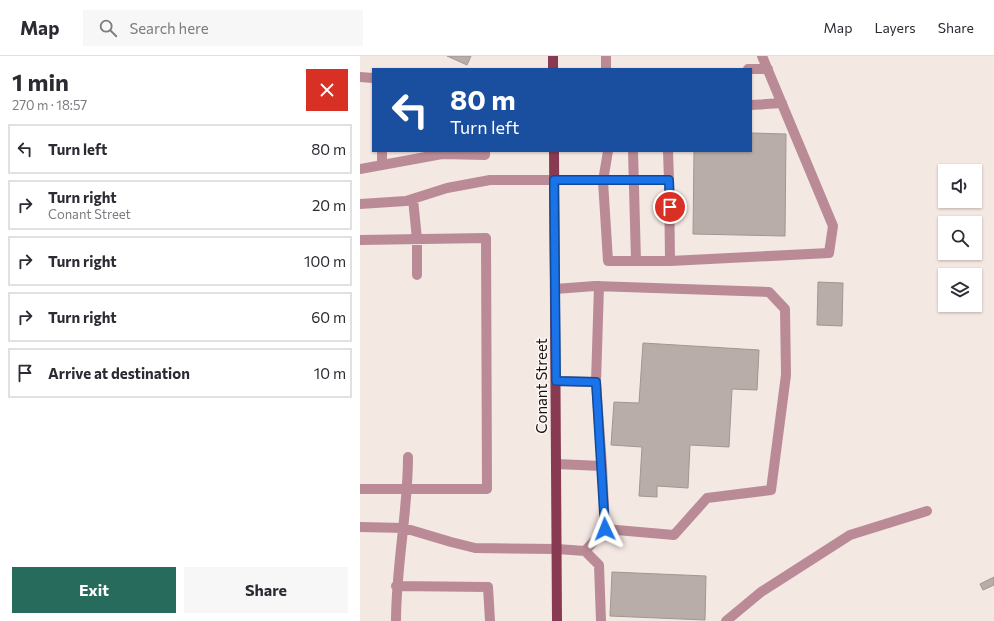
<!DOCTYPE html>
<html lang="en">
<head>
<meta charset="utf-8">
<style>
	:root { --surface:#fff; --page:#f7f7f7; --text:#2b2b33; --muted:#7c7c81; --line:#e1e1e2; --accent:#276b5c }
	body { margin:0; font-family:Commissioner,sans-serif; background:var(--page); color:var(--text); height:100vh; display:flex; flex-direction:column; font-size:15px; white-space:nowrap }
	* { box-sizing:border-box; margin:0 }
	p { font-size:13px; color:var(--muted) }
	.icon { flex:none; width:22px; height:22px; fill:none; stroke:currentColor; stroke-width:2; stroke-linecap:round; stroke-linejoin:round }
	.map { position:relative; flex:1; overflow:hidden }
	.details { display:flex; flex-direction:column; background:var(--surface); width:360px }
	.details>* { flex:none }
	.guide { position:absolute; left:12px; top:12px; width:380px; height:84px; border-radius:0px; box-shadow:0 1px 3px #0004; background:#1a4fa0; color:#fff; overflow:hidden }
	.controls { position:absolute; left:578px; top:108px; display:grid; gap:8px }
	.controls a { display:grid; place-items:center; width:44px; height:44px; border-radius:0px; background:var(--surface); box-shadow:0 1px 3px #0004; font-size:20px }
	.pin { position:absolute; display:grid; place-items:center; width:34px; height:34px; color:#fff; margin:-17px; border:2px solid #fff; border-radius:50%; box-shadow:0 1px 4px #0007 }
	.me { position:absolute; width:44px; margin:-22px; rotate:358deg; stroke-linejoin:round; filter:drop-shadow(0 0 3px #0008) }
	.turn { display:flex; align-items:center; gap:14px; height:84px; padding:0 12px; font-size:18px }
	.turn .icon { width:52px; height:52px; stroke-width:2.5 }
	.turn b { display:block; font-size:28px; line-height:34px }
	.round { display:grid; place-items:center; flex:none; width:42px; height:42px; border-radius:0px; background:var(--page) }
	.overview { display:flex; align-items:center; justify-content:space-between; height:68px; padding:0 12px }
	h1 { font-size:24px; font-weight:700; line-height:30px }
	.button { display:flex; gap:8px; margin-top:auto; padding:8px 12px }
	.button a { flex:1; height:46px; border-radius:0px; background:var(--accent); color:#fff; font-size:16px; font-weight:700; line-height:46px; text-align:center }
	.button a+a { background:var(--page); color:var(--text) }
	ul { padding:0; list-style:none }
	li { display:flex; align-items:center; gap:12px; height:50px; margin:0 8px 6px; padding:0 4px; border:2px solid var(--line); border-radius:0px }
	li div { flex:1 }
	li b { display:block; font-size:15px }
	li em { font-style:normal }
	header { display:flex; align-items:center; gap:24px; box-sizing:border-box; height:56px; padding:0 20px; background:var(--surface); border-bottom:1px solid var(--line) }
	header strong { font-size:19px }
	nav { display:flex; gap:22px; margin-inline-start:auto; font-size:14px }
	.search { width:280px; height:36px; background:var(--page); display:flex; align-items:center; gap:10px; box-sizing:border-box; padding:0 14px; border-radius:0px; color:var(--muted); font-size:15px }
	main { display:flex; flex:1; min-height:0 }
	.map>svg:first-child { display:block }
</style>
</head>
<body>
<header>
<strong>Map</strong>
<div class="search"><svg class="icon" aria-label="search" viewBox="0 0 24 24"><circle cx="10" cy="10" r="6"/><path d="M15 15l6 6"/></svg>Search here</div>
<nav><a>Map</a><a>Layers</a><a>Share</a></nav>
</header>
<main>
<section class="details">
<div class="overview"><div><h1>1 min</h1><p>270 m · 18:57</p></div><a class="round" style="background:#d93025;color:#fff"><svg class="icon" aria-label="close" viewBox="0 0 24 24"><path d="M6 6l12 12M18 6L6 18"/></svg></a></div>
<ul>
<li><svg class="icon" aria-label="left" viewBox="0 0 24 24"><path d="M17 20v-9H6M10 6l-5 5 5 5"/></svg><div><b>Turn left</b></div><em>80 m</em></li>
<li><svg class="icon" aria-label="right" viewBox="0 0 24 24"><path d="M7 20v-9h11M14 6l5 5-5 5"/></svg><div><b>Turn right</b><p>Conant Street</p></div><em>20 m</em></li>
<li><svg class="icon" aria-label="right" viewBox="0 0 24 24"><path d="M7 20v-9h11M14 6l5 5-5 5"/></svg><div><b>Turn right</b></div><em>100 m</em></li>
<li><svg class="icon" aria-label="right" viewBox="0 0 24 24"><path d="M7 20v-9h11M14 6l5 5-5 5"/></svg><div><b>Turn right</b></div><em>60 m</em></li>
<li><svg class="icon" aria-label="arrive" viewBox="0 0 24 24"><path d="M6 21V4h12l-3 4 3 4H6"/></svg><div><b>Arrive at destination</b></div><em>10 m</em></li>
</ul>
<div class="button"><a>Exit</a><a>Share</a></div>
</section>
<div class="map">
<svg width="634" height="565" viewBox="0 0 634 565">
	<rect width="100%" height="100%" fill="#f4e8e3"/>
	<!-- building -->
	<path fill="#b8ada8" stroke="#a19691" d="M87 0H111L107 9Z
		M391 77 426 78 425 180 333 178 334 95H391Z
		M458 226 483 227 482 270 457 269Z
		M283 287 399 294 397 334 372 333 369 391 330 389 328 432 297 430V441L279 440 282 391 251 389 254 346 279 347Z
		M252 516 346 520 345 564 250 560Z
		M634 521V529L623 534 620 528Z"/>
	<g fill="none" stroke-linecap="round" stroke-linejoin="round">
		<!-- minor -->
		<path stroke="#ba8b97" stroke-width="10" d="M246 0V13
			M388 13H408
			M0 21 13 22
			M391 49 422 47
			M22 95V109
			M248 95 243 125 248 205H310
			M273 95 276 205
			M308 95 309 124
			M0 113 82 98 125 99V95
			M53 143 57 183V219
			M0 148 46 145 87 132 130 124H309L310 205 469 197 473 170 402 0
			M0 184 126 182 127 433H0
			M195 233 235 230 409 236 425 253 426 319 411 434 347 442 314 479 245 473 242 410 196 408
			M196 325 236 326 239 230
			M236 326 242 410
			M0 471 44 472 91 486 115 492 197 493 225 495 245 473
			M225 495 239 509 241 565
			M36 530 128 531 130 565
			M36 565C36 510 48 456 48 401
			M366 565 401 536 490 479 567 455"/>
		<!-- major -->
		<path stroke="#883a53" stroke-width="10" d="M193 13V0
			M194 95 197 565"/>
	</g>
	<g fill="none" stroke-linecap="round" stroke-linejoin="round">
		<defs>
			<path id="route" d="M245 473 236 326 196 325 194 124H309L310 151"/>
		</defs>
		<!-- route casing -->
		<use href="#route" stroke="#114b97" stroke-width="10"/>
		<!-- route -->
		<use href="#route" stroke="#1a73e8" stroke-width="7"/>
	</g>
	<g text-anchor="middle" dominant-baseline="central" stroke-width="3" stroke-linejoin="round" paint-order="stroke">
		<!-- street labels -->
		<g font-size="15" fill="#161210" stroke="#fef7f3">
			<text transform="translate(181 330) rotate(-90)">Conant Street</text>
		</g>
	</g>
</svg>
<div class="controls">
<a><svg class="icon" aria-label="sound" viewBox="0 0 24 24"><path d="M4 9h4l5-4v14l-5-4H4zM17 9q2 3 0 6"/></svg></a>
<a><svg class="icon" aria-label="search" viewBox="0 0 24 24"><circle cx="10" cy="10" r="6"/><path d="M15 15l6 6"/></svg></a>
<a><svg class="icon" aria-label="layers" viewBox="0 0 24 24"><path d="M12 4l9 5-9 5-9-5zM3 14l9 5 9-5"/></svg></a>
</div>
<div class="pin" style="left:310px;top:151px;background:#d93025"><svg class="icon" aria-label="arrive" viewBox="0 0 24 24"><path d="M6 21V4h12l-3 4 3 4H6"/></svg></div>
<svg class="me" style="left:245px;top:473px" viewBox="-20 -20 40 40"><path d="M0-17L14 15 0 8-14 15z" fill="#1a73e8" stroke="#fff" stroke-width="4"/></svg>
<div class="guide">
<div class="turn"><svg class="icon" aria-label="left" viewBox="0 0 24 24"><path d="M17 20v-9H6M10 6l-5 5 5 5"/></svg><div><b>80 m</b>Turn left</div></div>
</div>
</div>
</main>
</body>
</html>
